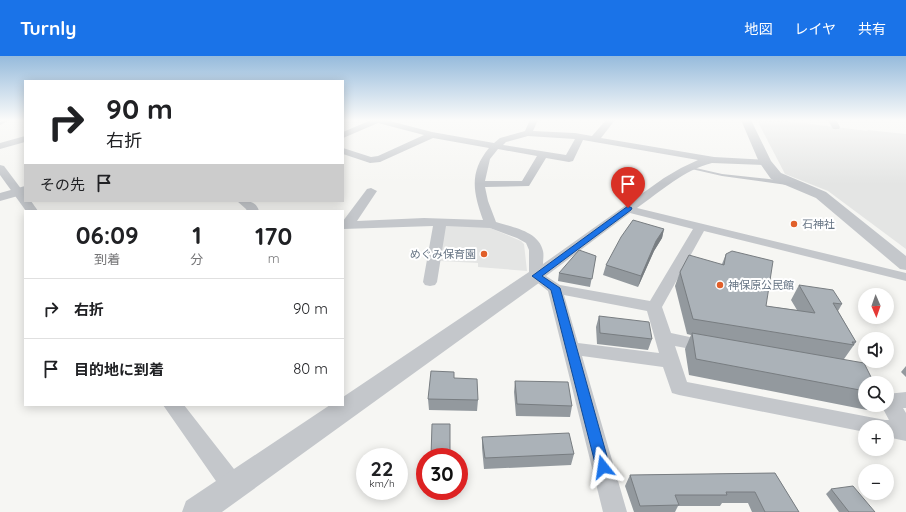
<!DOCTYPE html>
<html lang="ja">
<head>
<meta charset="utf-8">
<style>
	:root { --surface:#fff; --page:#f6f6f6; --text:#202124; --muted:#757577; --line:#e0e0e0; --accent:#1a73e8 }
	body { margin:0; font-family:Quicksand,"Noto Sans JP",sans-serif; background:var(--page); color:var(--text); height:100vh; display:flex; flex-direction:column; font-size:15px; white-space:nowrap }
	* { box-sizing:border-box; margin:0 }
	p { font-size:13px; color:var(--muted) }
	.icon { flex:none; width:22px; height:22px; fill:none; stroke:currentColor; stroke-width:2; stroke-linecap:round; stroke-linejoin:round }
	.map { position:relative; flex:1; overflow:hidden }
	.panel { position:absolute; left:24px; top:154px; width:320px; height:196px; display:flex; flex-direction:column; background:var(--surface); border-radius:0px; box-shadow:0 2px 10px #0003 }
	.panel>* { flex:none }
	.banner { position:absolute; left:24px; top:24px; width:320px; height:122px; border-radius:0px; box-shadow:0 2px 10px #0003; background:#fff; color:var(--text); overflow:hidden }
	.needle { width:26px; rotate:178deg }
	.controls { position:absolute; left:858px; top:232px; display:grid; gap:8px }
	.controls a { display:grid; place-items:center; width:36px; height:36px; border-radius:50%; background:var(--surface); box-shadow:0 2px 10px #0003; font-size:20px }
	.speed { position:absolute; left:356px; top:392px; display:flex; gap:8px; font-size:20px; font-weight:700; text-align:center }
	.speed>* { display:grid; place-content:center; width:52px; height:52px; border-radius:50%; background:var(--surface); box-shadow:0 2px 10px #0003; line-height:1 }
	.speed small { font-size:10px; font-weight:400 }
	.speed .limit { border:6px solid #d22; background:#fff; color:#111 }
	.pin { position:absolute; display:grid; place-items:center; width:34px; height:34px; color:#fff; margin:-41px -17px; border-radius:50% 50% 50% 0; rotate:-45deg; box-shadow:0 0 4px #0007 }
	.pin .icon { rotate:45deg }
	.me { position:absolute; width:44px; margin:-22px; rotate:345deg; stroke-linejoin:round; filter:drop-shadow(0 0 3px #0008) }
	.turn { display:flex; align-items:center; gap:14px; height:84px; padding:0 16px; font-size:18px }
	.turn .icon { width:52px; height:52px; stroke-width:2.5 }
	.turn b { display:block; font-size:28px; line-height:34px }
	.then { display:flex; align-items:center; height:38px; padding:0 16px; background:#0003; gap:8px; font-size:15px }
	.eta { display:flex; justify-content:space-evenly; align-items:center; height:68px; text-align:center }
	.eta b { font-size:24px; font-weight:700; line-height:28px }
	ul { padding:0; list-style:none }
	li { display:flex; align-items:center; gap:12px; height:60px; padding:0 16px; border-top:1px solid var(--line) }
	li div { flex:1 }
	li b { display:block; font-size:15px }
	li em { font-style:normal }
	header { display:flex; align-items:center; gap:24px; box-sizing:border-box; height:56px; padding:0 20px; background:var(--accent); color:#fff }
	header strong { font-size:19px }
	nav { display:flex; gap:22px; margin-inline-start:auto; font-size:14px }
	.map>svg:first-child { display:block }
</style>
</head>
<body>
<header>
<strong>Turnly</strong>
<nav><a>地図</a><a>レイヤ</a><a>共有</a></nav>
</header>
<div class="map">
<svg width="906" height="456" viewBox="0 0 906 456">
	<rect width="100%" height="100%" fill="#f6f6f3"/>
	<!-- built -->
	<path fill="#e4e5e4" d="M757 64H778L868 75 867 74 906 78V193L828 135 785 118Z
		M443 169H483L521 185 524 188 527 215 478 211V207L440 205Z"/>
	<g fill="none" stroke-linecap="round" stroke-linejoin="round">
		<!-- service -->
		<path fill="#c4c7cb" fill-rule="evenodd" d="M4 64H10L0 69V66Z
			M687 110 722 118 787 125 790 127 787 129 722 120 687 112Z"/>
		<!-- minor -->
		<path fill="#c4c7cb" fill-rule="evenodd" d="M371 64H386L432 76 494 87 500 82 525 75 530 64H538L533 75 575 77 592 80 606 64H615L601 82 714 101 769 104 770 106 769 108 765 109 712 107C684 114 661 135 637 152L906 217V225L704 175 662 251 671 277 713 286 716 290 713 294 707 296 675 290 687 326 885 364H889L881 349H887V338L906 336V352H903L906 357V385L887 381V371H865V376L679 339 672 337 663 311 582 300 627 456H603L548 235 529 220V194L526 187 517 182 490 172 446 170 437 226 435 229 430 230 425 229 423 226 433 170 343 173V165L367 133 371 132 377 135 357 165 424 162 483 164C473 136 469 116 489 92L433 82 380 106 370 107 343 98V92L371 101 378 100 424 79 378 67 343 82V76ZM528 80 575 83 566 99 503 89 506 86ZM583 84 698 104 681 112 664 122 543 208C543 204 544 199 543 195 539 175 512 171 496 166L488 145 485 131 529 130 546 102 569 106 573 105ZM498 93 537 100 522 125H485L490 103ZM630 157 693 173 650 245 560 229 546 220ZM564 239 647 255 659 297 578 287Z
			M828 64H836L840 71 839 73H833Z
			M25 80V86L0 93V87Z
			M0 109 4 110 25 138V145H31L38 155H26L0 119Z
			M237 145C247 145 256 144 259 155H247L246 153Z
			M163 349H184L241 422 245 430 241 438 233 441 225 438Z"/>
		<!-- tertiary -->
		<path fill="#c4c7cb" fill-rule="evenodd" d="M741 64H751L771 105 781 117 826 136 906 200V214L900 213 816 142 771 123 759 106Z
			M25 130V138L0 145V137Z
			M536 214 543 216 545 220 543 224 222 456H182L186 445 330 349H343V341L529 216Z"/>
	</g>
	<!-- wall -->
	<path fill="#93999e" d="M664 173 662 182 654 195 638 231 603 219 606 209Z
		M726 198 766 250 797 254 791 244 799 229 842 248 838 255 856 286 844 303 865 327V349H872L867 354 689 319 685 293 691 279 687 278 675 230 681 213 722 208Z
		M596 200 590 231 558 225 559 217Z
		M599 260 652 283 648 294 597 288 596 271Z
		M906 310V321L901 316Z
		M454 322 478 344 477 355 429 354 428 343Z
		M515 325 572 350 570 361 516 360 514 336Z
		M482 381 574 398 571 409 484 413 482 392Z
		M775 417 799 456H752L748 447H722L720 450H678L675 456H634L625 430 630 419Z
		M831 433 875 456H839L826 438Z"/>
	<!-- shaded-wall -->
	<path fill="#787d81" d="M664 173 662 182 654 195 638 231 641 220 656 185Z"/>
	<!-- building -->
	<path fill="#abb2b8" stroke="#787d81" d="M633 164 664 173 656 185 641 220 606 209 621 181Z
		M579 194 596 200 592 223 559 217Z
		M732 195 773 205 766 250 815 257 799 229 833 234 842 248 833 247 856 286H852L854 289 693 263 680 216 689 199 724 209 726 198Z
		M599 260 649 266 652 283 600 277Z
		M692 277 864 307 874 327H865V335L696 303Z
		M431 315 454 316V322L477 323 478 344 428 343Z
		M515 325 568 326 572 350 517 348Z
		M432 368H450V401H431Z
		M569 377 574 398 485 402 482 381Z
		M775 417 799 456H765L755 436H726L727 439H675L679 449 640 450 630 419Z
		M853 430 875 456H849L831 433Z"/>
	<!-- sky -->
	<linearGradient id="sky" x2="0" y2="1"><stop stop-color="#96bbdc"/><stop offset="0.5" stop-color="#fbfbfa"/><stop offset="1" stop-color="#fbfbfa" stop-opacity="0"/></linearGradient>
	<rect width="906" height="128" fill="url(#sky)"/>
	<!-- route -->
	<path fill="#1a73e8" stroke="#114b97" d="M628 150 632 152 631 154 542 220 560 232 610 411 608 416 603 417 598 416 596 411 551 234 532 220Z"/>
	<!-- markers -->
	<g fill="#e15f29" stroke="#fff" stroke-width="1.5">
		<circle cx="794" cy="168" r="4"/>
		<circle cx="484" cy="198" r="4"/>
		<circle cx="720" cy="229" r="4"/>
	</g>
	<g text-anchor="middle" dominant-baseline="central" stroke-width="4" stroke-linejoin="round" paint-order="stroke">
		<!-- poi labels -->
		<g font-size="11" fill="#667484" stroke="#fff" text-anchor="start">
			<text x="802" y="168">石神社</text>
			<text x="476" y="198" text-anchor="end">めぐみ保育園</text>
			<text x="728" y="229">神保原公民館</text>
		</g>
	</g>
</svg>
<div class="controls">
<a><svg class="needle" viewBox="-14 -14 28 28"><path d="M0-13l5 13h-10z" fill="#e53935"/><path d="M0 13l5-13h-10z" fill="#757577"/></svg></a>
<a><svg class="icon" aria-label="sound" viewBox="0 0 24 24"><path d="M4 9h4l5-4v14l-5-4H4zM17 9q2 3 0 6"/></svg></a>
<a><svg class="icon" aria-label="search" viewBox="0 0 24 24"><circle cx="10" cy="10" r="6"/><path d="M15 15l6 6"/></svg></a>
<a>+</a>
<a>−</a>
</div>
<div class="speed"><div>22<small>km/h</small></div><div class="limit">30</div></div>
<div class="pin" style="left:628px;top:152px;background:#d93025"><svg class="icon" aria-label="arrive" viewBox="0 0 24 24"><path d="M6 21V4h12l-3 4 3 4H6"/></svg></div>
<svg class="me" style="left:603px;top:411px" viewBox="-20 -20 40 40"><path d="M0-17L14 15 0 8-14 15z" fill="#1a73e8" stroke="#fff" stroke-width="4"/></svg>
<div class="banner">
<div class="turn"><svg class="icon" aria-label="right" viewBox="0 0 24 24"><path d="M7 20v-9h11M14 6l5 5-5 5"/></svg><div><b>90 m</b>右折</div></div>
<div class="then">その先<svg class="icon" aria-label="arrive" viewBox="0 0 24 24"><path d="M6 21V4h12l-3 4 3 4H6"/></svg></div>
</div>
<section class="panel">
<div class="eta">
<div><b>06:09</b><p>到着</p></div>
<div><b>1</b><p>分</p></div>
<div><b>170</b><p>m</p></div>
</div>
<ul>
<li><svg class="icon" aria-label="right" viewBox="0 0 24 24"><path d="M7 20v-9h11M14 6l5 5-5 5"/></svg><div><b>右折</b></div><em>90 m</em></li>
<li><svg class="icon" aria-label="arrive" viewBox="0 0 24 24"><path d="M6 21V4h12l-3 4 3 4H6"/></svg><div><b>目的地に到着</b></div><em>80 m</em></li>
</ul>
</section>
</div>
</body>
</html>
